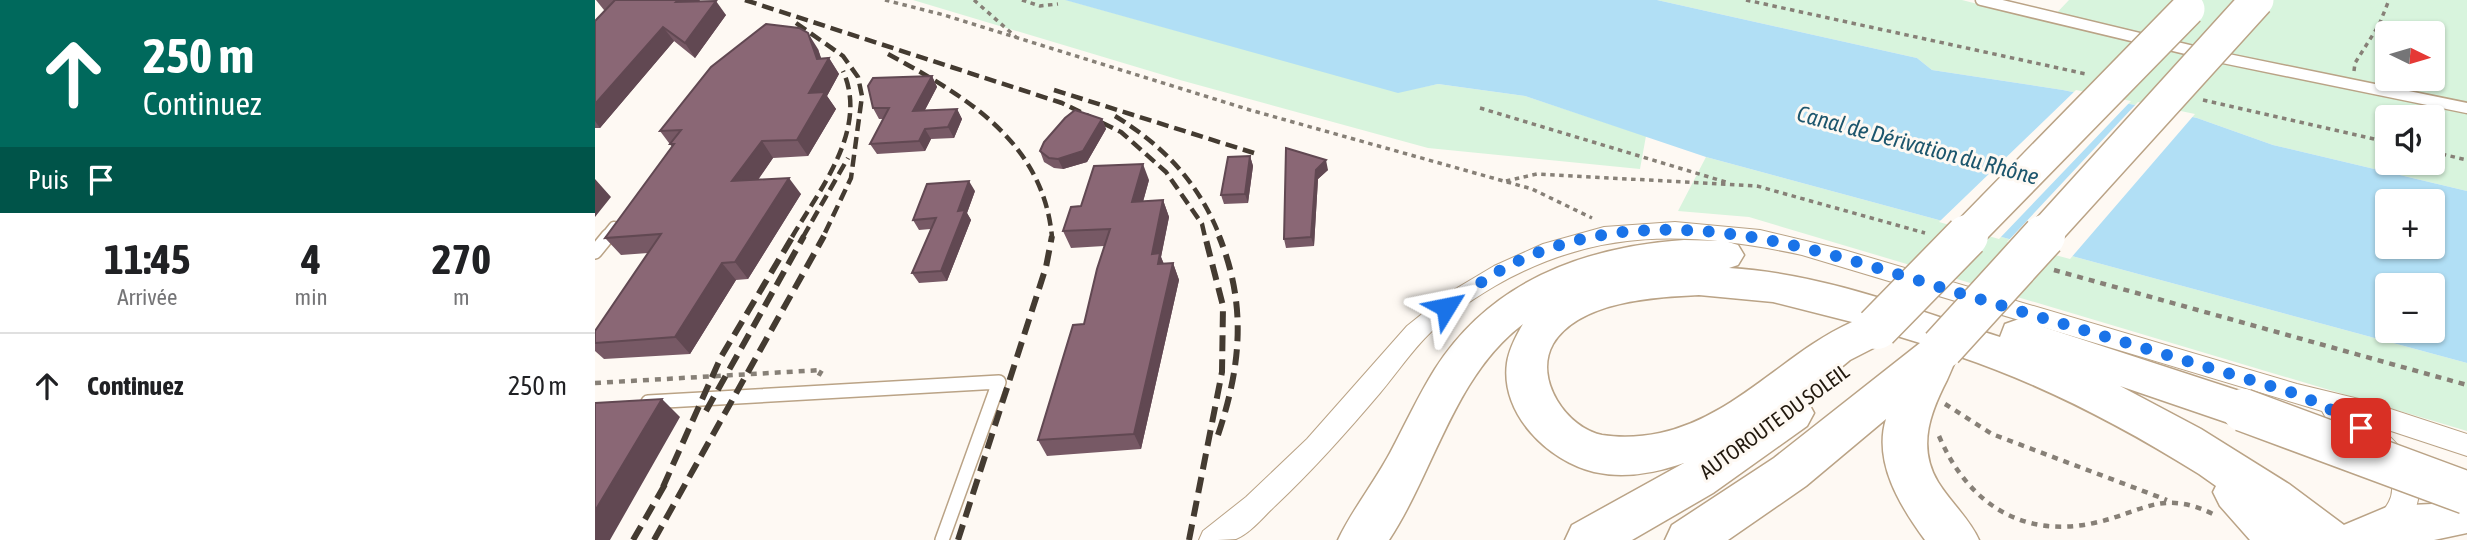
<!DOCTYPE html>
<html lang="fr">
<head>
<meta charset="utf-8">
<style>
	:root { --surface:#fff; --page:#f6f6f6; --text:#202124; --muted:#757577; --line:#e0e0e0 }
	body { margin:0; font-family:"Asap Condensed",sans-serif; background:var(--page); color:var(--text); height:100vh; display:flex; flex-direction:column; font-size:26px; white-space:nowrap }
	* { box-sizing:border-box; margin:0 }
	p { font-size:23px; color:var(--muted) }
	.icon { flex:none; width:38px; height:38px; fill:none; stroke:currentColor; stroke-width:2; stroke-linecap:round; stroke-linejoin:round }
	.map { position:relative; flex:1; overflow:hidden }
	.drawer { display:flex; flex-direction:column; background:var(--surface); width:595px }
	.drawer>* { flex:none }
	.top-card { background:#00695c; color:#fff; overflow:hidden }
	.needle { width:46px; rotate:95deg }
	.tools { position:absolute; left:1780px; top:21px; display:grid; gap:14px }
	.tools a { display:grid; place-items:center; width:70px; height:70px; border-radius:7px; background:var(--surface); box-shadow:0 2px 5px #0004; font-size:35px }
	.pin { position:absolute; display:grid; place-items:center; width:60px; height:60px; color:#fff; margin:-30px; border-radius:14px; box-shadow:0 4px 10px #0006 }
	.me { position:absolute; width:77px; margin:-38px; rotate:55deg; stroke-linejoin:round; filter:drop-shadow(0 0 5px #0008) }
	.turn { display:flex; align-items:center; gap:24px; height:147px; padding:0 28px; font-size:32px }
	.turn .icon { width:91px; height:91px; stroke-width:2.5 }
	.turn b { display:block; font-size:49px; line-height:60px }
	.then { display:flex; align-items:center; height:66px; padding:0 28px; background:#0003; gap:14px; font-size:26px }
	.eta { display:flex; justify-content:space-evenly; align-items:center; height:119px; text-align:center }
	.eta b { font-size:42px; font-weight:700; line-height:49px }
	ul { padding:0; list-style:none }
	li { display:flex; align-items:center; gap:21px; height:105px; padding:0 28px; border-top:2px solid var(--line) }
	li div { flex:1 }
	li b { display:block; font-size:26px }
	li em { font-style:normal }
	main { display:flex; flex:1; min-height:0 }
	.map>svg:first-child { display:block }
</style>
</head>
<body>
<main>
<section class="drawer">
<div class="top-card">
<div class="turn"><svg class="icon" aria-label="ahead" viewBox="0 0 24 24"><path d="M12 20V5M6 11l6-6 6 6"/></svg><div><b>250 m</b>Continuez</div></div>
<div class="then">Puis<svg class="icon" aria-label="arrive" viewBox="0 0 24 24"><path d="M6 21V4h12l-3 4 3 4H6"/></svg></div>
</div>
<div class="eta">
<div><b>11:45</b><p>Arrivée</p></div>
<div><b>4</b><p>min</p></div>
<div><b>270</b><p>m</p></div>
</div>
<ul>
<li><svg class="icon" aria-label="ahead" viewBox="0 0 24 24"><path d="M12 20V5M6 11l6-6 6 6"/></svg><div><b>Continuez</b></div><em>250 m</em></li>
</ul>
</section>
<div class="map">
<svg width="1872" height="540" viewBox="0 0 1872 540">
	<rect width="100%" height="100%" fill="#fef9f3"/>
	<!-- green -->
	<path fill="#d8f4dd" fill-rule="evenodd" d="M318 0H471L803 92 843 84 930 96 1051 136 1045 169 833 148 585 80Z
		M1062 0H1367L1453 22 1474 0H1872V191L1678 145 1602 118 1468 90 1337 70 1322 58ZM1792 33H1838V79H1792ZM1792 117H1838V163H1792Z
		M1111 157 1872 363V431L1154 217 1083 211Z"/>
	<!-- water -->
	<path fill="#b1dff5" fill-rule="evenodd" d="M470 0H1062L1322 58 1337 70 1468 90 1602 118 1678 145 1872 191V363L1111 157 930 96 843 84 803 93ZM1792 201H1838V247H1792ZM1792 285H1838V331H1792Z"/>
	<!-- pier -->
	<path fill="#fef9f3" d="M1481 90 1536 101 1404 239 1344 222Z
		M1543 102 1600 114 1475 259 1412 242Z"/>
	<g fill="none" stroke-linecap="round" stroke-linejoin="round">
		<defs>
			<path id="lane-far1" d="M1386 0 1628 58 1872 108
				M11 237 19 227"/>
			<path id="lane" d="M0 252 13 236
				M53 402 404 382 347 540"/>
			<path id="street" d="M1080 222 1165 230 1249 250 1702 384 1768 400 1872 434V456L1784 427C1811 449 1838 484 1815 519 1808 528 1804 533 1794 537L1784 533 1780 524C1785 513 1797 503 1797 490 1798 457 1754 433 1731 418L1727 411 1207 255C1096 231 1002 227 900 286 878 299 855 314 836 332 817 350 802 373 785 393 752 432 718 470 681 505 670 515 655 534 641 539 631 540 614 540 604 540L608 531 651 497 712 439 812 326 852 294 899 266 948 244 1009 227Z"/>
			<path id="secondary" d="M1872 497V533L1839 540H1738L1744 527 1794 506 1837 504Z"/>
			<path id="highway" d="M1089 240 1130 241 1143 245 1149 255 1143 265 1134 268C1226 273 1318 309 1405 337L1410 324 1424 319 1663 397 1670 410 1663 423 1648 428 1525 386 1606 429 1694 484 1749 525 1756 540H1655L1625 506 1618 492 1621 486 1604 474C1527 426 1449 385 1363 356 1359 363 1356 371 1352 380 1335 413 1322 447 1343 482 1356 503 1374 518 1384 540H1330C1305 506 1278 462 1291 419L1211 486 1133 540H1070L1077 525 1179 458 1325 343 1299 335 1296 339 1255 360 1208 399 1212 400 1219 413 1212 426 1118 493 1037 540H970L977 525 1089 463C1060 473 1030 479 999 472 953 461 905 414 912 363 914 349 921 336 928 324 859 376 840 470 794 540H743C757 510 779 483 795 453 810 425 823 396 840 369 896 281 989 247 1089 240ZM1104 295 1178 302 1257 322C1190 352 1140 417 1065 433 1046 437 1026 438 1007 435 972 428 938 379 958 344 984 301 1060 297 1104 295Z"/>
		</defs>
		<!-- lane-far1 casing -->
		<use href="#lane-far1" stroke="#baa386" stroke-width="13"/>
		<!-- lane casing -->
		<use href="#lane" stroke="#baa386" stroke-width="16"/>
		<!-- street casing -->
		<use href="#street" stroke="#baa386" stroke-width="2"/>
		<!-- secondary casing -->
		<use href="#secondary" stroke="#baa386" stroke-width="3"/>
		<!-- highway casing -->
		<use href="#highway" stroke="#baa386" stroke-width="3"/>
		<!-- path-far1 -->
		<path stroke="#878077" stroke-width="3.5" stroke-dasharray="4.5 4.5" stroke-linecap="butt" d="M290 0 349 15 655 110 937 189 997 218
			M379 0 422 38
			M427 0 445 6 463 4
			M1151 0 1491 74
			M1759 71 1760 63 1784 25 1794 0
			M1608 100 1792 142
			M885 108 1134 183
			M1838 152 1872 160
			M911 181 942 174 1162 186 1330 233"/>
		<!-- path -->
		<path stroke="#878077" stroke-width="4.5" stroke-dasharray="6 6" stroke-linecap="butt" d="M1459 270 1872 385
			M0 383 227 370 223 377
			M1350 404 1397 434 1572 500
			M1344 436C1372 502 1426 539 1499 523 1549 512 1566 489 1618 514"/>
		<!-- lane-far1 -->
		<use href="#lane-far1" stroke="#fff" stroke-width="10"/>
		<!-- lane -->
		<use href="#lane" stroke="#fff" stroke-width="13"/>
		<!-- street -->
		<use href="#street" fill="#fff" fill-rule="evenodd"/>
		<!-- secondary -->
		<use href="#secondary" fill="#fff" fill-rule="evenodd"/>
		<!-- highway -->
		<use href="#highway" fill="#fff" fill-rule="evenodd"/>
		<!-- rail-far1 -->
		<path stroke="#443b31" stroke-width="4.5" stroke-dasharray="12 6" stroke-linecap="butt" d="M150 0 467 103 526 132 571 172 607 224 610 237
			M201 23 248 56 263 77 267 96 256 178 228 237
			M293 54C370 96 448 141 457 237
			M459 90 659 153
			M520 116C569 146 604 183 625 237
			M197 237C225 189 274 129 248 71
			M208 237 253 158"/>
		<!-- rail -->
		<path stroke="#443b31" stroke-width="6" stroke-dasharray="16 8" stroke-linecap="butt" d="M111 411 209 236
			M623 435C646 366 652 305 624 236
			M68 487 126 357 198 236
			M38 540 72 481
			M59 540 229 236
			M363 540 451 267 457 236
			M594 540 627 372 628 306 610 236"/>
		<defs>
			<path id="highway-bridge-far1" d="M1370 237 1593 9
				M1447 237 1662 0"/>
			<path id="highway-bridge" d="M1282 328 1372 236
				M1347 348 1449 236
				M1648 410 1872 493"/>
		</defs>
		<!-- highway-bridge-far1 casing -->
		<use href="#highway-bridge-far1" stroke="#baa386" stroke-width="36" stroke-linecap="butt"/>
		<!-- highway-bridge casing -->
		<use href="#highway-bridge" stroke="#baa386" stroke-width="45" stroke-linecap="butt"/>
		<!-- highway-bridge-far1 -->
		<use href="#highway-bridge-far1" stroke="#fff" stroke-width="33"/>
		<!-- highway-bridge -->
		<use href="#highway-bridge" stroke="#fff" stroke-width="42"/>
	</g>
	<!-- wall -->
	<path fill="#775965" d="M1 0H105L104 1 131 15 100 58 79 41 5 128H0V21L11 10H9Z
		M223 49 226 58H234L244 74 232 96 241 109 213 156 178 158 163 180 206 194 153 279 141 280 95 354 9 359 0 351V331L53 253 26 255 10 238 77 147 65 131Z
		M337 76 342 87 330 110 362 109 367 119 359 138 336 139 330 151 282 154 275 144 288 119H284L278 108Z
		M507 119 511 129 492 162 468 169 459 168 449 162 445 151Z
		M691 148 733 170 723 179 719 246 691 248 689 239Z
		M655 156 658 166 653 203 629 204 626 195Z
		M554 180 548 202 568 200 574 217 566 257 569 264 578 263 584 280 546 449 452 456 443 440 489 324 509 246 476 248 468 231 486 206Z
		M380 191 372 213 376 220 352 281 324 283 317 273 336 229 324 230 318 220Z"/>
	<!-- shaded-wall -->
	<path fill="#614852" d="M83 0H105L91 16 81 2Z
		M121 1 131 15 100 58 90 43Z
		M68 27 79 41 5 128 0 121V104Z
		M213 33 223 49 229 67 234 58 244 74 232 96 241 109 213 156 202 140 222 59Z
		M337 76 342 87 324 121 318 111Z
		M362 109 367 119 359 138 353 127Z
		M507 119 511 129 492 162 468 169 463 159Z
		M330 129 336 139 330 151 324 141Z
		M167 141 178 158 150 198 137 181Z
		M655 156 658 166 653 203 650 194Z
		M731 160 733 170 723 179 719 246 716 237 721 170Z
		M548 164 554 180 543 219 537 202Z
		M194 178 206 194 153 279 140 262Z
		M0 179 16 197 0 217Z
		M374 181 380 191 372 213 376 220 352 281 346 271 363 211Z
		M568 200 574 217 566 257 571 270 569 280 557 254Z
		M127 263 141 280 95 354 80 337Z
		M578 263 584 280 546 449 539 434Z
		M67 399 85 417 15 540H0V511Z"/>
	<!-- building -->
	<path fill="#8a6775" stroke="#614852" stroke-width="2" d="M20 0H83L81 2 121 1 90 43 68 27 0 104V21Z
		M171 24 204 28 213 33 222 59 234 58 214 93 230 92 202 140 167 141 137 181 194 178 140 262 127 263 80 337 0 343V331L66 234 10 238 79 144H75L86 130 65 131 116 67Z
		M337 76 318 111 362 109 353 127 330 129 324 141 275 144 294 108H278L273 86 278 78Z
		M480 110 507 119 488 151 463 159 454 158 445 151 449 142 470 118Z
		M691 148 731 160 721 170 716 237 689 239Z
		M655 156 650 194 626 195 633 157Z
		M548 164 537 202 568 200 557 254 565 253 563 264 578 263 539 434 443 440 478 325 489 324 502 269 515 229 468 231 476 207 486 206 499 166Z
		M374 181 363 211 370 210 346 271 317 273 341 218 318 220 332 184Z
		M67 399 0 511V403Z"/>
	<g fill="none" stroke-linecap="round" stroke-linejoin="round">
		<!-- route -->
		<path stroke="#1a73e8" stroke-width="12" stroke-dasharray="0 21.6" d="M851 307C869 295 885 282 904 271 943 248 995 234 1040 231 1154 222 1264 263 1371 295 1482 328 1592 361 1702 394L1733 408 1766 428"/>
	</g>
	<g text-anchor="middle" dominant-baseline="central" stroke-width="6" stroke-linejoin="round" paint-order="stroke">
		<!-- street labels -->
		<g font-size="21" fill="#22190e" stroke="#fef9f3">
			<text transform="translate(1179 421) rotate(-36)">AUTOROUTE DU SOLEIL</text>
		</g>
		<!-- water labels -->
		<g font-size="23" font-style="italic" fill="#1d566d" stroke="#fef9f3">
			<text transform="translate(1323 145) rotate(15)">Canal de Dérivation du Rhône</text>
		</g>
	</g>
</svg>
<div class="tools">
<a><svg class="needle" viewBox="-14 -14 28 28"><path d="M0-13l5 13h-10z" fill="#e53935"/><path d="M0 13l5-13h-10z" fill="#757577"/></svg></a>
<a><svg class="icon" aria-label="sound" viewBox="0 0 24 24"><path d="M4 9h4l5-4v14l-5-4H4zM17 9q2 3 0 6"/></svg></a>
<a>+</a>
<a>−</a>
</div>
<div class="pin" style="left:1766px;top:428px;background:#d93025"><svg class="icon" aria-label="arrive" viewBox="0 0 24 24"><path d="M6 21V4h12l-3 4 3 4H6"/></svg></div>
<svg class="me" style="left:851px;top:307px" viewBox="-20 -20 40 40"><path d="M0-17L14 15 0 8-14 15z" fill="#1a73e8" stroke="#fff" stroke-width="4"/></svg>
</div>
</main>
</body>
</html>
